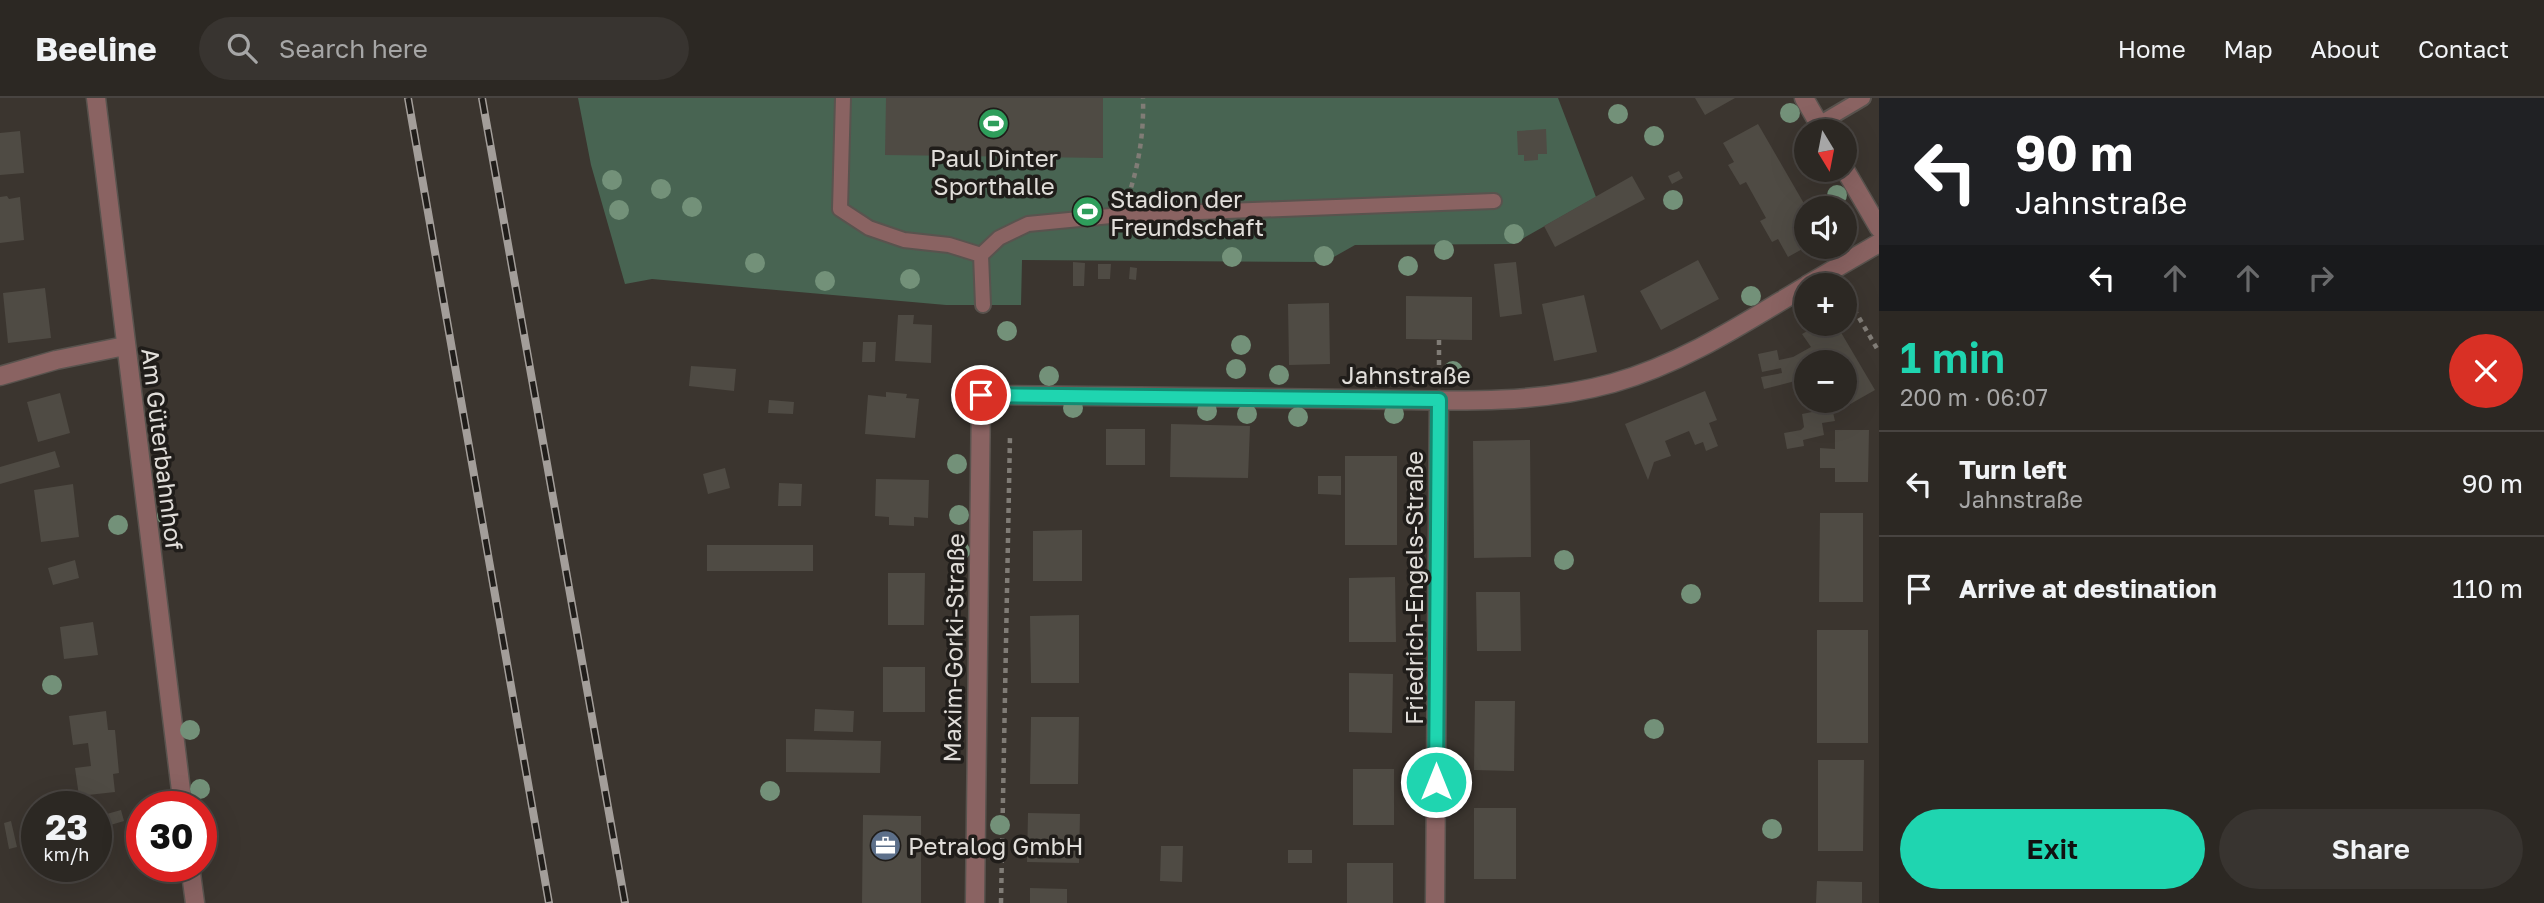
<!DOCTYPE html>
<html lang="en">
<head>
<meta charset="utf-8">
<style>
	:root { --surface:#2c2823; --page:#383430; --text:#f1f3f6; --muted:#a6a6a6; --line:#484441; --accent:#1fd5b0 }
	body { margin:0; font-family:"Golos Text",sans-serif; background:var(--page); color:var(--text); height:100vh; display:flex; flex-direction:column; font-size:26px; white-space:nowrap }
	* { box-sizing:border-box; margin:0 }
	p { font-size:23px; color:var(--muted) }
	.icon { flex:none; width:38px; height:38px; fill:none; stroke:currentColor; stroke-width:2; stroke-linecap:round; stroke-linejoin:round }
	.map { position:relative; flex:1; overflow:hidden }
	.details { display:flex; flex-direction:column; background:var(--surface); width:665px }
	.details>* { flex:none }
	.banner { background:#202124; color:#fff; overflow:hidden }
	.needle { width:46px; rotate:170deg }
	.tools { position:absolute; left:1794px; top:21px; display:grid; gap:14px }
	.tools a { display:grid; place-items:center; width:63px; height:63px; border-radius:50%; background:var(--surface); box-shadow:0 7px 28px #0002,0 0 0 2px var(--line); font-size:35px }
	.speed { position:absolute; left:21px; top:693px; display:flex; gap:14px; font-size:35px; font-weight:700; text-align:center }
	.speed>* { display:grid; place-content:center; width:91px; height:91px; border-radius:50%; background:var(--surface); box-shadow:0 7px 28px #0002,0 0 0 2px var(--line); line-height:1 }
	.speed small { font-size:18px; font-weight:400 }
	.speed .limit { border:10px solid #d22; background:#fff; color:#111 }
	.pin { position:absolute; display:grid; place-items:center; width:60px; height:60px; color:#fff; margin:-30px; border:4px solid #fff; border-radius:50%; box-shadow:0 2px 7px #0007 }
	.me { position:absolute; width:77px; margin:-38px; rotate:0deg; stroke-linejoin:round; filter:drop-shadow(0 0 5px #0008) }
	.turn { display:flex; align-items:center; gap:24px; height:147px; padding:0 21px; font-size:32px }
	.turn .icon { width:91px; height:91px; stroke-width:2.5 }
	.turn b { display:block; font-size:49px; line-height:60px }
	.lanes { display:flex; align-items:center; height:66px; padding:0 21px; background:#0003; justify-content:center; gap:35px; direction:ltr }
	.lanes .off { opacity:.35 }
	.round { display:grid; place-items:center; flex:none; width:74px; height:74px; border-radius:37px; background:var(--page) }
	.summary { display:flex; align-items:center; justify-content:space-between; height:119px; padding:0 21px }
	h1 { font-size:42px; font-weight:600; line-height:52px; color:var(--accent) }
	.action { display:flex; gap:14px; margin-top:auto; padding:14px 21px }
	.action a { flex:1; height:80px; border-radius:42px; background:var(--accent); color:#111; font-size:28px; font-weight:600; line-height:80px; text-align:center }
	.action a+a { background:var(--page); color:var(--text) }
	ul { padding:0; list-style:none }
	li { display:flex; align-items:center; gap:21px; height:105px; padding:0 21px; border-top:2px solid var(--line) }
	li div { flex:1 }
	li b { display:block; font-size:26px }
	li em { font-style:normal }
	header { display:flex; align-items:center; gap:42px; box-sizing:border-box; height:98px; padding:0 35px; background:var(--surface); border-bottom:2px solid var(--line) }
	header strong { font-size:33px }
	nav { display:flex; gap:38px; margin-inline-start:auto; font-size:24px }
	.search { width:490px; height:63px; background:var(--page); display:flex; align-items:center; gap:18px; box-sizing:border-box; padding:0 24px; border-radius:38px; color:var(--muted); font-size:26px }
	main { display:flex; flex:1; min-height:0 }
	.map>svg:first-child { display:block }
</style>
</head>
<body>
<header>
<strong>Beeline</strong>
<div class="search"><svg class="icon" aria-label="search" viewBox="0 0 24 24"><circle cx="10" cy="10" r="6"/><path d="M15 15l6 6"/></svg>Search here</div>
<nav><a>Home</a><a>Map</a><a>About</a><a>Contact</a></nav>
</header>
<main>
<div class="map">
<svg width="1879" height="805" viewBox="0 0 1879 805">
	<rect width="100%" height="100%" fill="#3b352f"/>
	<!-- green -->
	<path fill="#486452" d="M578 0H1558L1596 99 1513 146 1355 147 1325 164 1022 162 1021 207H946L652 181 625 186 591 67Z"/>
	<!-- building -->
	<path fill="#4f4b44" d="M886 0H1103V60L885 57Z
		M1695 0H1735L1705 17Z
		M1758 26 1806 109V149L1788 159 1778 141 1772 144 1760 123 1766 120 1746 84 1740 87 1728 67 1734 64 1723 45Z
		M1546 31 1547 56H1538V62L1524 63V57H1518L1517 33Z
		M20 33 24 75 0 77V35Z
		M1679 73 1683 80 1672 86 1668 78Z
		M1632 78 1645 101 1555 149 1544 128Z
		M7 98 9 101 20 99 24 142 0 145V99Z
		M1698 162 1719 201 1661 232 1640 193Z
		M1073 164 1085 165 1084 188H1073Z
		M1516 164 1522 216 1500 219 1494 166Z
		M1098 166H1111L1110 181H1098Z
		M1130 169 1137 170 1136 182 1129 181Z
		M45 190 51 240 8 245 3 195Z
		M1584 197 1597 254 1554 263 1542 206Z
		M1406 198 1472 199V242L1406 241Z
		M1329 205 1330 266 1289 267 1288 206Z
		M898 217H914L913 226 932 227 931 265 895 263Z
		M1820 226H1836L1875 292 1845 309 1842 303H1844V264H1819L1818 262 1806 264V268L1797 271 1799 282 1764 291 1761 279 1782 275 1781 270 1762 274 1758 256 1777 252 1779 262 1793 259 1811 249 1802 236Z
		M863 244H876L875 264H862Z
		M691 268 736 271 734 293 689 288Z
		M1705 293 1717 322 1709 325 1718 348 1706 353 1703 344 1695 347 1689 333 1665 343 1671 358 1654 364 1648 382 1625 326Z
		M886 294 907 296 906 300 919 301 915 340 865 336 868 297 886 299Z
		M60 295 70 335 38 344 27 304Z
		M769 302 794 304 793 316 768 315Z
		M1832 310 1835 323 1822 325 1824 337 1803 342 1804 348 1787 351 1784 335 1801 332 1804 329 1802 316Z
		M1171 326 1250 328 1248 380 1170 379Z
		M1106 331H1145V367H1106Z
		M1835 332H1869L1868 384H1835V370H1820V350L1835 351Z
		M1530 342 1531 459 1474 460 1473 343Z
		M55 353 60 369 0 386V369Z
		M1345 358H1397V447H1345Z
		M725 370 730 390 708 396 703 376Z
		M1318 378H1341V397L1318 396Z
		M876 381 929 382 928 420 914 419V428L889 427V419L875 418Z
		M779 385 802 386 801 408H778Z
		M73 386 79 439 41 444 34 392Z
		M1820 415H1863V504H1819Z
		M1082 432V483H1033V433Z
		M707 447H813V473H707Z
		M75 462 79 480 53 487 48 470Z
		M888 475H925L924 527H888Z
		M1395 479 1396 544H1349V480Z
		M1476 494H1520L1521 553H1477Z
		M1079 517V585H1031L1030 518Z
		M93 524 98 557 64 561 60 529Z
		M1817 532H1868V645H1817Z
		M883 569H925V614H883Z
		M1349 575 1393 576 1392 635 1349 634Z
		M1475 603H1515L1514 673 1474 672Z
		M815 611 854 613 853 634 814 633Z
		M106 613 108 632H115L119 675 113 676 115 694 79 698 75 670 91 668 88 645 73 647 69 618Z
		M1031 619H1079L1078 686H1030Z
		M786 641 881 643 880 675 786 674Z
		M1818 662H1864L1863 753H1818Z
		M1353 671H1394V727H1353Z
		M1474 710H1516V781H1474Z
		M121 712 124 723 97 731 96 719Z
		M1028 715 1080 716 1079 765 1027 764Z
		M863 717 921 718V805H862Z
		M11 723 17 749 9 751 4 725Z
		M1161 748H1183L1182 784 1160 783Z
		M1288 752H1312V765H1288Z
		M1347 765H1393V805H1347Z
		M1817 783 1862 784V805H1816Z
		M1030 790 1067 791V805H1030Z"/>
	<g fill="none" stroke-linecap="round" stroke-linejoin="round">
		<defs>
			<path id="service" d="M843 0 840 111 869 130 904 142 949 147 981 157
				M1819 26 1863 0
				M981 157 999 140 1028 126 1121 117 1494 103
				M981 157 983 207"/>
			<path id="minor" d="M96 0 183 709
				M1807 187 1879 145
				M0 278 56 262 125 248
				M190 768 195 805
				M975 805 981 297C1102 298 1224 299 1345 301 1434 302 1527 309 1613 285 1684 265 1744 225 1806 188
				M1435 805 1439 302"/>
			<path id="tertiary" d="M1804 0 1823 33
				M1844 70 1879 130"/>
		</defs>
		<!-- service casing -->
		<use href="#service" stroke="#59534e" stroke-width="18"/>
		<!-- minor casing -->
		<use href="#minor" stroke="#59534e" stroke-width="21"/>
		<!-- tertiary casing -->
		<use href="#tertiary" stroke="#59534e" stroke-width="21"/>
		<!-- path -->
		<path stroke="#807c76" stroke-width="4.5" stroke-dasharray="5 5" stroke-linecap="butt" d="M1128 99C1139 67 1144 34 1143 0
			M1844 194 1879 254
			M1439 242V283
			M1001 805 1010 337"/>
		<!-- service -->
		<use href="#service" stroke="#8a6362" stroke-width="14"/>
		<!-- minor -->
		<use href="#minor" stroke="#8a6362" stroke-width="18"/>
		<!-- tertiary -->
		<use href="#tertiary" stroke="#8a6362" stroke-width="18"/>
		<defs>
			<path id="rail" d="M408 0 549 805
				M482 0 625 805"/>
		</defs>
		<!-- rail casing -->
		<use href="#rail" stroke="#a39e9a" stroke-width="8"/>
		<!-- rail -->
		<use href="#rail" stroke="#201d1a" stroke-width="5" stroke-dasharray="16" stroke-linecap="butt"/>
	</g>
	<!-- trees -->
	<g fill="#739179">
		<circle cx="1790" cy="15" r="10"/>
		<circle cx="1618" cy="16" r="10"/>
		<circle cx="1654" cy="38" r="10"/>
		<circle cx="612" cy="82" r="10"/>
		<circle cx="661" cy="91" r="10"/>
		<circle cx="1837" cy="97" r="10"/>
		<circle cx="1673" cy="102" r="10"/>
		<circle cx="692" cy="109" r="10"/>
		<circle cx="619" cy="112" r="10"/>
		<circle cx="1514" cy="136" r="10"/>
		<circle cx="1444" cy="152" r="10"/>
		<circle cx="1324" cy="158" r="10"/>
		<circle cx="1232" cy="159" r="10"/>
		<circle cx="755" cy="165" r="10"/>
		<circle cx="1408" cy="168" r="10"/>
		<circle cx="910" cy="181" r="10"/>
		<circle cx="825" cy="183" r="10"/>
		<circle cx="1751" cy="198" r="10"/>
		<circle cx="1007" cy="233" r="10"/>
		<circle cx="1241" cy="247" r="10"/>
		<circle cx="1236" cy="271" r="10"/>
		<circle cx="1453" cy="273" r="10"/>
		<circle cx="1279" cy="277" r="10"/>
		<circle cx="1049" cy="278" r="10"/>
		<circle cx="1073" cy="310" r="10"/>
		<circle cx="1207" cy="313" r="10"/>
		<circle cx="1247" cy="316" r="10"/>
		<circle cx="1394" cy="316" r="10"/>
		<circle cx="1298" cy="319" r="10"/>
		<circle cx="957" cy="366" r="10"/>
		<circle cx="959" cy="417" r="10"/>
		<circle cx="167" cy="418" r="10"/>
		<circle cx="118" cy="427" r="10"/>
		<circle cx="960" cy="453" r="10"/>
		<circle cx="1564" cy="462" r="10"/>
		<circle cx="1691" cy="496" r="10"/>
		<circle cx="52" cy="587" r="10"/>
		<circle cx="1654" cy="631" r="10"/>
		<circle cx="190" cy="632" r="10"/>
		<circle cx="200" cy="691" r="10"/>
		<circle cx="770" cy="693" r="10"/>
		<circle cx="1000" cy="727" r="10"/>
		<circle cx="1772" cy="731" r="10"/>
	</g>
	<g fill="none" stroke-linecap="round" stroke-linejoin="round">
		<defs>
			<path id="route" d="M981 297 1439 302 1436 684"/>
		</defs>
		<!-- route casing -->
		<use href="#route" stroke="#148a72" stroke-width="18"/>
		<!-- route -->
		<use href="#route" stroke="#1fd5b0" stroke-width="12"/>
	</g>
	<!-- icons -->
	<defs>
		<symbol id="stadium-disc" viewBox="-11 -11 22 22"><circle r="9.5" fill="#2e9e5b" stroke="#201d1a"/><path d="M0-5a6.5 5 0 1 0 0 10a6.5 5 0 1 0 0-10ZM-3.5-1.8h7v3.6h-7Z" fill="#fff"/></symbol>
		<symbol id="office-disc" viewBox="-11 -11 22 22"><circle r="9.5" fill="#5c6f8a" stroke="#201d1a"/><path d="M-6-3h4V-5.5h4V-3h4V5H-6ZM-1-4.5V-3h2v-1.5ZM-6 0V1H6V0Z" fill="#fff"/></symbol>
	</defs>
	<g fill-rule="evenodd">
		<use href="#stadium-disc" x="976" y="8" width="35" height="35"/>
		<use href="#stadium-disc" x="1070" y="96" width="35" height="35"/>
		<use href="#office-disc" x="868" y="730" width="35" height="35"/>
	</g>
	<g text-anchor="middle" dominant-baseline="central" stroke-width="7" stroke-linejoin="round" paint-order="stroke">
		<!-- poi labels -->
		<g font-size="24" fill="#e1deda" stroke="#201d1a" text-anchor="start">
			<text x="994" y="59" text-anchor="middle">Paul Dinter<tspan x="994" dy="28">Sporthalle</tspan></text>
			<text x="1110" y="100">Stadion der<tspan x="1110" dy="28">Freundschaft</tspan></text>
			<text x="908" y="747">Petralog GmbH</text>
		</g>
		<!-- street labels -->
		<g font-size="24" fill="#e1deda" stroke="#201d1a">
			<text x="1406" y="276">Jahnstraße</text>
			<text transform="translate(163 351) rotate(83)">Am Güterbahnhof</text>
			<text transform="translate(1413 490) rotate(-90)">Friedrich-Engels-Straße</text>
			<text transform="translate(953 550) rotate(-89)">Maxim-Gorki-Straße</text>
		</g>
	</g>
</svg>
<div class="tools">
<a><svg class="needle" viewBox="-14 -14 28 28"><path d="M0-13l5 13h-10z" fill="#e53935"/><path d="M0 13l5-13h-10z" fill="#a6a6a6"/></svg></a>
<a><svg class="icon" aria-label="sound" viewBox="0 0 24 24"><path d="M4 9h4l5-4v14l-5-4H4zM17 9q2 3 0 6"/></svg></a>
<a>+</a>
<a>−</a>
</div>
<div class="speed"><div>23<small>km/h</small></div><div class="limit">30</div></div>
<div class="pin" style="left:981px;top:297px;background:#d93025"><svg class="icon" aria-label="arrive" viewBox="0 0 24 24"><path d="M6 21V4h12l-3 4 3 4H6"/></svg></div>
<svg class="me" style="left:1436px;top:684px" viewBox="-20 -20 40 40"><circle r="17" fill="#1fd5b0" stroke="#fff" stroke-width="3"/><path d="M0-11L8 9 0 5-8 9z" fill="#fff"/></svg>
</div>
<section class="details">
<div class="banner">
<div class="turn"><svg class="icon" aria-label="left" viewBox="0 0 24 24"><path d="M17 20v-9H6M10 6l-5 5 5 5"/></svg><div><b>90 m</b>Jahnstraße</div></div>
<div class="lanes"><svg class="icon" aria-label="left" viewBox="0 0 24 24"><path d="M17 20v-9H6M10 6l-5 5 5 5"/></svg><svg class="icon off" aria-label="ahead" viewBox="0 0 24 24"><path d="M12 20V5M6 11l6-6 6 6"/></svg><svg class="icon off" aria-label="ahead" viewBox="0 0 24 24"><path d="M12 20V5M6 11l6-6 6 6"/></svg><svg class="icon off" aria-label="right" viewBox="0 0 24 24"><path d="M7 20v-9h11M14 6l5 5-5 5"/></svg></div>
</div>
<div class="summary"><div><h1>1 min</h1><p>200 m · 06:07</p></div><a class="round" style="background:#d93025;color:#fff"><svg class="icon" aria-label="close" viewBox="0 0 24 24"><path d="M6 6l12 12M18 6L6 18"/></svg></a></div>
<ul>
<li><svg class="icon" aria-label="left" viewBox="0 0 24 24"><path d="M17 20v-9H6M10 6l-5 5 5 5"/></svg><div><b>Turn left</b><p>Jahnstraße</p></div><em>90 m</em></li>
<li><svg class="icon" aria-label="arrive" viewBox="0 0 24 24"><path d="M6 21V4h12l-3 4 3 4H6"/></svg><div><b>Arrive at destination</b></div><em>110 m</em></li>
</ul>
<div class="action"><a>Exit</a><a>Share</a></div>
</section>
</main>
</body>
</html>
